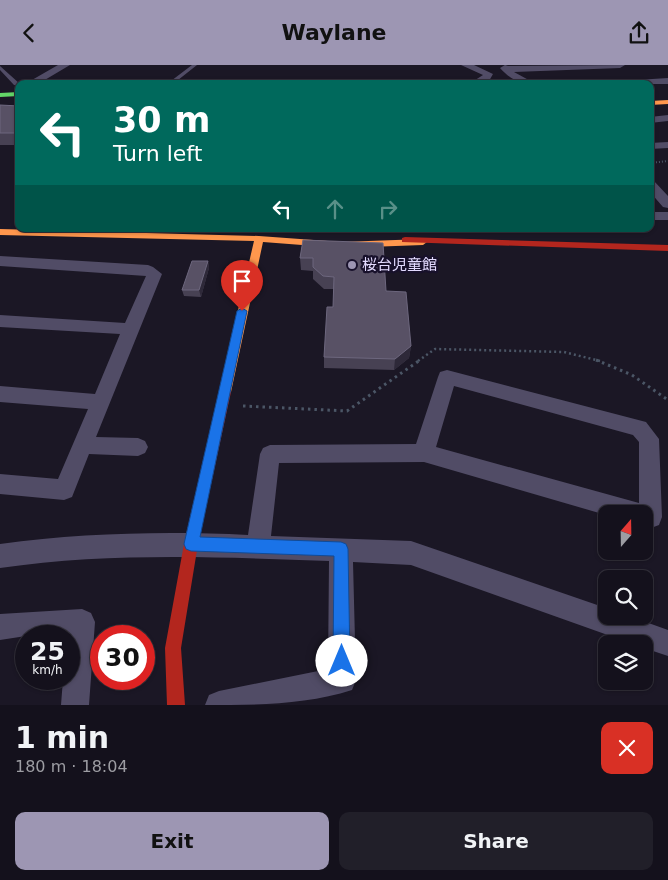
<!DOCTYPE html>
<html lang="en">
<head>
<meta charset="utf-8">
<style>
	:root { --surface:#14111c; --page:#211f29; --text:#f1f3f6; --muted:#9d9da3; --line:#33313b; --accent:#9d96b3 }
	body { margin:0; font-family:"DejaVu Sans","Noto Sans JP",sans-serif; background:var(--page); color:var(--text); height:100vh; display:flex; flex-direction:column; font-size:19px; white-space:nowrap }
	* { box-sizing:border-box; margin:0 }
	p { font-size:16px; color:var(--muted) }
	.icon { flex:none; width:28px; height:28px; fill:none; stroke:currentColor; stroke-width:2; stroke-linecap:round; stroke-linejoin:round }
	.map { position:relative; height:640px; overflow:hidden }
	.sheet { display:flex; flex-direction:column; background:var(--surface); flex:1 }
	.sheet>* { flex:none }
	.hud { position:absolute; left:15px; top:15px; width:639px; height:152px; border-radius:10px; box-shadow:0 1px 4px #0004,0 0 0 1px var(--line); background:#00695c; color:#fff; overflow:hidden }
	.needle { width:32px; rotate:20deg }
	.controls { position:absolute; left:598px; top:440px; display:grid; gap:10px }
	.controls a { display:grid; place-items:center; width:55px; height:55px; border-radius:10px; background:var(--surface); box-shadow:0 1px 4px #0004,0 0 0 1px var(--line); font-size:25px }
	.speed { position:absolute; left:15px; top:560px; display:flex; gap:10px; font-size:25px; font-weight:700; text-align:center }
	.speed>* { display:grid; place-content:center; width:65px; height:65px; border-radius:50%; background:var(--surface); box-shadow:0 1px 4px #0004,0 0 0 1px var(--line); line-height:1 }
	.speed small { font-size:12px; font-weight:400 }
	.speed .limit { border:8px solid #d22; background:#fff; color:#111 }
	.pin { position:absolute; display:grid; place-items:center; width:42px; height:42px; color:#fff; margin:-51px -21px; border-radius:50% 50% 50% 0; rotate:-45deg; box-shadow:0 0 5px #0007 }
	.pin .icon { rotate:45deg }
	.me { position:absolute; width:55px; margin:-28px; rotate:0deg; stroke-linejoin:round; filter:drop-shadow(0 0 4px #0008) }
	.turn { display:flex; align-items:center; gap:18px; height:105px; padding:0 15px; font-size:22px }
	.turn .icon { width:65px; height:65px; stroke-width:2.5 }
	.turn b { display:block; font-size:35px; line-height:42px }
	.lanes { display:flex; align-items:center; height:48px; padding:0 15px; background:#0003; justify-content:center; gap:25px; direction:ltr }
	.lanes .off { opacity:.35 }
	.round { display:grid; place-items:center; flex:none; width:52px; height:52px; border-radius:10px; background:var(--page) }
	.overview { display:flex; align-items:center; justify-content:space-between; height:85px; padding:0 15px }
	h1 { font-size:30px; font-weight:700; line-height:38px }
	.cta { display:flex; gap:10px; margin-top:auto; padding:10px 15px }
	.cta a { flex:1; height:58px; border-radius:10px; background:var(--accent); color:#111; font-size:20px; font-weight:700; line-height:58px; text-align:center }
	.cta a+a { background:var(--page); color:var(--text) }
	header { display:flex; justify-content:space-between; align-items:center; height:65px; padding:0 15px; background:var(--accent); color:#111; font-size:22px; font-weight:700 }
	.map>svg:first-child { display:block }
</style>
</head>
<body>
<header><svg class="icon" aria-label="back" viewBox="0 0 24 24"><path d="M15 5l-7 7 7 7"/></svg>Waylane<svg class="icon" aria-label="share" viewBox="0 0 24 24"><path d="M12 15V3M7 8l5-5 5 5M5 13v7h14v-7"/></svg></header>
<div class="map">
<svg width="668" height="640" viewBox="0 0 668 640">
	<rect width="100%" height="100%" fill="#1b1725"/>
	<g fill="none" stroke-linecap="round" stroke-linejoin="round">
		<!-- path-far2 -->
		<path stroke="#4b5666" stroke-width="2" stroke-dasharray="1 2" stroke-linecap="butt" d="M650 98 668 96"/>
		<!-- path-far1 -->
		<path stroke="#4b5666" stroke-width="2.5" stroke-dasharray="2 3" stroke-linecap="butt" d="M418 296 435 284 564 287 600 296"/>
		<!-- path -->
		<path stroke="#4b5666" stroke-width="3" stroke-dasharray="2.5 4" stroke-linecap="butt" d="M596 295 632 310 668 335
			M243 341 347 346 420 295"/>
		<!-- lane -->
		<path fill="#514c66" fill-rule="evenodd" d="M192 0H197L173 19H167Z
			M0 1 20 19H19V21L14 20 0 5Z"/>
		<!-- street -->
		<path fill="#514c66" fill-rule="evenodd" d="M58 0H70L38 19H25Z
			M461 0H474L493 9 489 16 483 19H469L483 10Z
			M505 0 508 1 625 0 620 3 514 7 536 19C520 19 511 15 500 3Z
			M668 13V19H616L621 16Z
			M668 50V56L650 58V52Z
			M668 77V83L650 84V78Z
			M650 115 654 116 668 131V143L663 142 650 127Z
			M650 147H668V155H650Z
			M0 191 148 200 153 202 162 209 96 372 138 373 145 376 148 382 145 388 138 391 89 389 72 432 64 435 0 429V409L58 414 88 344 0 337V321L95 329 120 269 0 262V250L125 258 146 211 0 201Z
			M447 305 646 357 659 374 662 452 659 460 651 463 644 460V449L606 450 424 397 279 398 271 471 411 476 606 543V551H629L668 565V591L644 583V579H633L411 500 353 497 356 615 352 625C306 640 254 640 205 640L209 630 219 626 328 604 329 496C219 492 109 487 0 503V479C82 468 166 466 248 470L260 389 263 383 270 380 416 379 438 312 440 307ZM454 321 633 370 639 377V438L436 382Z
			M82 544 91 548 95 557 89 640H61L63 614H69V571H26L0 575V549Z"/>
		<!-- fast -->
		<path fill="#63d668" fill-rule="evenodd" d="M19 27V31L0 32V28Z"/>
		<!-- slow -->
		<path fill="#ff974d" fill-rule="evenodd" d="M668 35V39L650 40V36Z
			M0 164 259 171 341 177 423 174 427 177 423 180 341 183 263 177 231 327 229 330H221L219 327 254 176 0 170Z"/>
		<!-- jam -->
		<path fill="#b3261e" fill-rule="evenodd" d="M405 172 668 180V186L402 177V173Z
			M225 322 229 324 231 327 198 479 181 583 185 640H167L165 583 184 479 219 327 221 324Z"/>
	</g>
	<!-- wall -->
	<path fill="#474153" d="M0 40 19 41V80H0Z
		M303 175 386 226 411 281 409 293 394 305 324 303V292L333 242 334 224H324L313 214V206L301 205 300 193Z
		M208 196 209 203 201 232 184 231 182 225Z"/>
	<!-- shaded-wall -->
	<path fill="#2e2939" d="M208 196 209 203 201 232 199 225Z
		M411 281 409 293 394 305 395 294Z"/>
	<!-- building -->
	<path fill="#585165" stroke="#6d677e" d="M0 40 19 41V68H0Z
		M303 175 383 178 386 226 406 227 411 281 395 294 324 292 327 242H333L334 212 323 211 313 202V193H300Z
		M192 196H208L199 225H182Z"/>
	<!-- route -->
	<path fill="#1a73e8" stroke="#114b97" d="M242 243 247 246 200 472 341 477 346 479 348 484 350 596 347 602 342 604 336 602 333 596 334 491 191 486 186 484 184 479 237 246Z"/>
	<!-- markers -->
	<circle fill="#9d96b3" stroke="#18112b" stroke-width="2" cx="352" cy="200" r="5"/>
	<g text-anchor="middle" dominant-baseline="central" stroke-width="4.5" stroke-linejoin="round" paint-order="stroke">
		<!-- poi labels -->
		<g font-size="15" fill="#e3dbff" stroke="#18112b" text-anchor="start">
			<text x="362" y="200">桜台児童館</text>
		</g>
	</g>
</svg>
<div class="controls">
<a><svg class="needle" viewBox="-14 -14 28 28"><path d="M0-13l5 13h-10z" fill="#e53935"/><path d="M0 13l5-13h-10z" fill="#9d9da3"/></svg></a>
<a><svg class="icon" aria-label="search" viewBox="0 0 24 24"><circle cx="10" cy="10" r="6"/><path d="M15 15l6 6"/></svg></a>
<a><svg class="icon" aria-label="layers" viewBox="0 0 24 24"><path d="M12 4l9 5-9 5-9-5zM3 14l9 5 9-5"/></svg></a>
</div>
<div class="speed"><div>25<small>km/h</small></div><div class="limit">30</div></div>
<div class="pin" style="left:242px;top:246px;background:#d93025"><svg class="icon" aria-label="arrive" viewBox="0 0 24 24"><path d="M6 21V4h12l-3 4 3 4H6"/></svg></div>
<svg class="me" style="left:342px;top:596px" viewBox="-20 -20 40 40"><circle r="19" fill="#fff"/><path d="M0-13L10 11 0 6-10 11z" fill="#1a73e8"/></svg>
<div class="hud">
<div class="turn"><svg class="icon" aria-label="left" viewBox="0 0 24 24"><path d="M17 20v-9H6M10 6l-5 5 5 5"/></svg><div><b>30 m</b>Turn left</div></div>
<div class="lanes"><svg class="icon" aria-label="left" viewBox="0 0 24 24"><path d="M17 20v-9H6M10 6l-5 5 5 5"/></svg><svg class="icon off" aria-label="ahead" viewBox="0 0 24 24"><path d="M12 20V5M6 11l6-6 6 6"/></svg><svg class="icon off" aria-label="right" viewBox="0 0 24 24"><path d="M7 20v-9h11M14 6l5 5-5 5"/></svg></div>
</div>
</div>
<section class="sheet">
<div class="overview"><div><h1>1 min</h1><p>180 m · 18:04</p></div><a class="round" style="background:#d93025;color:#fff"><svg class="icon" aria-label="close" viewBox="0 0 24 24"><path d="M6 6l12 12M18 6L6 18"/></svg></a></div>
<div class="cta"><a>Exit</a><a>Share</a></div>
</section>
</body>
</html>
